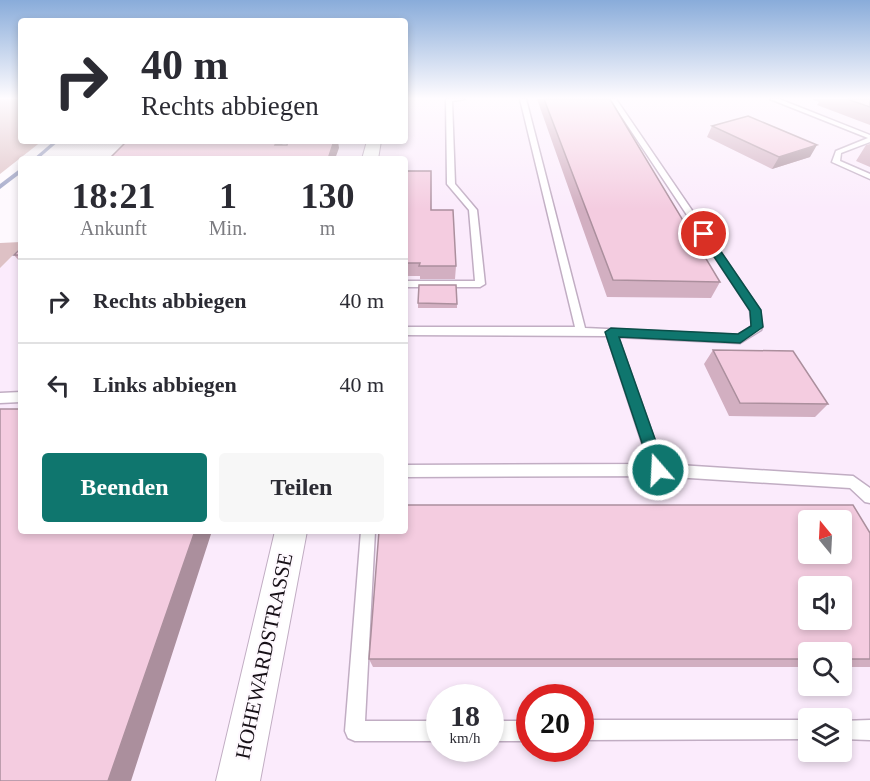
<!DOCTYPE html>
<html lang="de">
<head>
<meta charset="utf-8">
<style>
	:root { --surface:#fff; --page:#f7f7f7; --text:#2b2b33; --muted:#7c7c81; --line:#e1e1e2; --accent:#0f766e }
	body { margin:0; font-family:"Times New Roman",serif; background:var(--page); color:var(--text); height:100vh; display:flex; flex-direction:column; font-size:22px; white-space:nowrap }
	* { box-sizing:border-box; margin:0 }
	p { font-size:20px; color:var(--muted) }
	.icon { flex:none; width:33px; height:33px; fill:none; stroke:currentColor; stroke-width:2; stroke-linecap:round; stroke-linejoin:round }
	.map { position:relative; flex:1; overflow:hidden }
	.drawer { position:absolute; left:18px; top:156px; width:390px; height:378px; display:flex; flex-direction:column; background:var(--surface); border-radius:6px; box-shadow:0 3px 9px #0003 }
	.drawer>* { flex:none }
	.top-card { position:absolute; left:18px; top:18px; width:390px; height:126px; border-radius:6px; box-shadow:0 3px 9px #0003; background:#fff; color:var(--text); overflow:hidden }
	.needle { width:39px; rotate:342deg }
	.buttons { position:absolute; left:798px; top:510px; display:grid; gap:12px }
	.buttons a { display:grid; place-items:center; width:54px; height:54px; border-radius:6px; background:var(--surface); box-shadow:0 3px 9px #0003; font-size:30px }
	.speed { position:absolute; left:426px; top:684px; display:flex; gap:12px; font-size:30px; font-weight:700; text-align:center }
	.speed>* { display:grid; place-content:center; width:78px; height:78px; border-radius:50%; background:var(--surface); box-shadow:0 3px 9px #0003; line-height:1 }
	.speed small { font-size:15px; font-weight:400 }
	.speed .limit { border:9px solid #d22; background:#fff; color:#111 }
	.pin { position:absolute; display:grid; place-items:center; width:51px; height:51px; color:#fff; margin:-26px; border:3px solid #fff; border-radius:50%; box-shadow:0 2px 6px #0007 }
	.me { position:absolute; width:66px; margin:-33px; rotate:341deg; stroke-linejoin:round; filter:drop-shadow(0 0 4px #0008) }
	.turn { display:flex; align-items:center; gap:21px; height:126px; padding:0 24px; font-size:27px }
	.turn .icon { width:78px; height:78px; stroke-width:2.5 }
	.turn b { display:block; font-size:42px; line-height:51px }
	.eta { display:flex; justify-content:space-evenly; align-items:center; height:102px; text-align:center }
	.eta b { font-size:36px; font-weight:700; line-height:42px }
	.action { display:flex; gap:12px; margin-top:auto; padding:12px 24px }
	.action a { flex:1; height:69px; border-radius:6px; background:var(--accent); color:#fff; font-size:24px; font-weight:700; line-height:69px; text-align:center }
	.action a+a { background:var(--page); color:var(--text) }
	ul { padding:0; list-style:none }
	li { display:flex; align-items:center; gap:18px; height:84px; padding:0 24px; border-top:2px solid var(--line) }
	li div { flex:1 }
	li b { display:block; font-size:22px }
	li em { font-style:normal }
	.map>svg:first-child { display:block }
</style>
</head>
<body>
<div class="map">
<svg width="870" height="781" viewBox="0 0 870 781">
	<rect width="100%" height="100%" fill="#fef9fe"/>
	<!-- built -->
	<path fill="#fbebfc" fill-rule="evenodd" d="M405 99H870V781H0V268L21 247V531H405V159H109L127 141H405ZM808 520H842V554H808ZM808 586H842V620H808ZM808 652H842V686H808ZM440 698H490V748H440ZM530 698H580V748H530ZM808 718H842V752H808Z"/>
	<!-- green -->
	<path fill="#dec1c5" d="M0 99H21V141H42L0 174Z
		M21 242V247L0 268V243Z"/>
	<g fill="none" stroke-linecap="round" stroke-linejoin="round">
		<!-- stream -->
		<path fill="#9ba0c4" fill-rule="evenodd" d="M54 141H59L38 159H33Z
			M21 168V173L0 189V184Z"/>
		<defs>
			<path id="lane" d="M446 99H465L452 101 455 184 477 210 485 284 480 287H405V281H475L469 210 447 184Z
				M520 99H526L585 328 738 335 752 326 750 310 610 99H616L760 310 762 327 761 330 740 343 618 337 663 464 853 476 870 488V503L865 502 850 488 658 476 405 477V465L649 464 607 336 405 335V327H575Z
				M770 99H779L870 135V142L841 153 840 161 870 174V179L832 162 836 151 868 138Z
				M21 392V402L0 403V393Z
				M361 531H375L365 721H440V741H355L348 738 345 731Z
				M580 720H808V739L580 740Z
				M870 720V740L842 739V721Z
				M490 721H530V741H490Z"/>
			<path id="street" d="M367 141H381L378 159H362Z
				M275 531H307L260 781H216Z"/>
		</defs>
		<!-- lane casing -->
		<use href="#lane" stroke="#c1adc3" stroke-width="3"/>
		<!-- street casing -->
		<use href="#street" stroke="#c1adc3" stroke-width="2"/>
		<!-- lane -->
		<use href="#lane" fill="#fff" fill-rule="evenodd"/>
		<!-- street -->
		<use href="#street" fill="#fff" fill-rule="evenodd"/>
	</g>
	<!-- wall -->
	<path fill="#d2afc1" d="M537 99H610L720 282 711 298 607 297Z
		M812 99H870V125L817 105 819 102Z
		M712 126 810 157 772 169 707 137Z
		M870 144V167L856 161 866 145Z
		M405 171 456 266 455 279H420V276H405Z
		M21 248V263L14 255Z
		M418 303 457 304V308H418Z
		M713 350 828 404 815 417 729 416 704 364Z
		M870 533V667H842V652H808V667H373L369 659Z"/>
	<!-- shaded-wall -->
	<path fill="#ab8f9d" d="M277 141H282L283 148 275 145Z
		M334 141H338L339 148 335 159H328Z
		M817 145 810 157 772 169 779 157Z
		M195 531H212L131 781H108Z"/>
	<!-- building -->
	<path fill="#f4cce0" stroke="#ab8f9d" stroke-width="1.5" fill-rule="evenodd" d="M544 99H610L720 282 613 280Z
		M847 99H870V107Z
		M748 116 817 145 779 157 712 126Z
		M127 141H277L275 145H287L288 141H334L328 159H109Z
		M405 171H431V210H453L456 266H419L420 263H405Z
		M21 248V255H14Z
		M419 285H456L457 304 418 303Z
		M713 350 793 351 828 404 740 403Z
		M0 409H21V531H195L108 781H0Z
		M405 505H853L870 533V659H842V652H808V659H369L379 531H405ZM808 520H842V554H808ZM808 586H842V620H808Z"/>
	<!-- sky -->
	<linearGradient id="sky" x2="0" y2="1"><stop stop-color="#89acda"/><stop offset="0.47" stop-color="#fffcff"/><stop offset="1" stop-color="#fffcff" stop-opacity="0"/></linearGradient>
	<rect width="870" height="209" fill="url(#sky)"/>
	<!-- route -->
	<path fill="#0f766e" stroke="#0a4d48" stroke-width="1.5" d="M700 231H707L761 310 763 327 740 343 619 337 666 470 664 474H653L651 470 605 332 611 328 738 334 751 326 750 311 699 234Z"/>
	<g text-anchor="middle" dominant-baseline="central" stroke-width="4.5" stroke-linejoin="round" paint-order="stroke">
		<!-- near-street labels -->
		<g font-size="21" fill="#171017" stroke="#fef9fe">
			<text transform="translate(264 656) rotate(-78)">HOHEWARDSTRASSE</text>
		</g>
	</g>
</svg>
<div class="buttons">
<a><svg class="needle" viewBox="-14 -14 28 28"><path d="M0-13l5 13h-10z" fill="#e53935"/><path d="M0 13l5-13h-10z" fill="#7c7c81"/></svg></a>
<a><svg class="icon" aria-label="sound" viewBox="0 0 24 24"><path d="M4 9h4l5-4v14l-5-4H4zM17 9q2 3 0 6"/></svg></a>
<a><svg class="icon" aria-label="search" viewBox="0 0 24 24"><circle cx="10" cy="10" r="6"/><path d="M15 15l6 6"/></svg></a>
<a><svg class="icon" aria-label="layers" viewBox="0 0 24 24"><path d="M12 4l9 5-9 5-9-5zM3 14l9 5 9-5"/></svg></a>
</div>
<div class="speed"><div>18<small>km/h</small></div><div class="limit">20</div></div>
<div class="pin" style="left:704px;top:234px;background:#d93025"><svg class="icon" aria-label="arrive" viewBox="0 0 24 24"><path d="M6 21V4h12l-3 4 3 4H6"/></svg></div>
<svg class="me" style="left:658px;top:470px" viewBox="-20 -20 40 40"><circle r="17" fill="#0f766e" stroke="#fff" stroke-width="3"/><path d="M0-11L8 9 0 5-8 9z" fill="#fff"/></svg>
<div class="top-card">
<div class="turn"><svg class="icon" aria-label="right" viewBox="0 0 24 24"><path d="M7 20v-9h11M14 6l5 5-5 5"/></svg><div><b>40 m</b>Rechts abbiegen</div></div>
</div>
<section class="drawer">
<div class="eta">
<div><b>18:21</b><p>Ankunft</p></div>
<div><b>1</b><p>Min.</p></div>
<div><b>130</b><p>m</p></div>
</div>
<ul>
<li><svg class="icon" aria-label="right" viewBox="0 0 24 24"><path d="M7 20v-9h11M14 6l5 5-5 5"/></svg><div><b>Rechts abbiegen</b></div><em>40 m</em></li>
<li><svg class="icon" aria-label="left" viewBox="0 0 24 24"><path d="M17 20v-9H6M10 6l-5 5 5 5"/></svg><div><b>Links abbiegen</b></div><em>40 m</em></li>
</ul>
<div class="action"><a>Beenden</a><a>Teilen</a></div>
</section>
</div>
</body>
</html>
